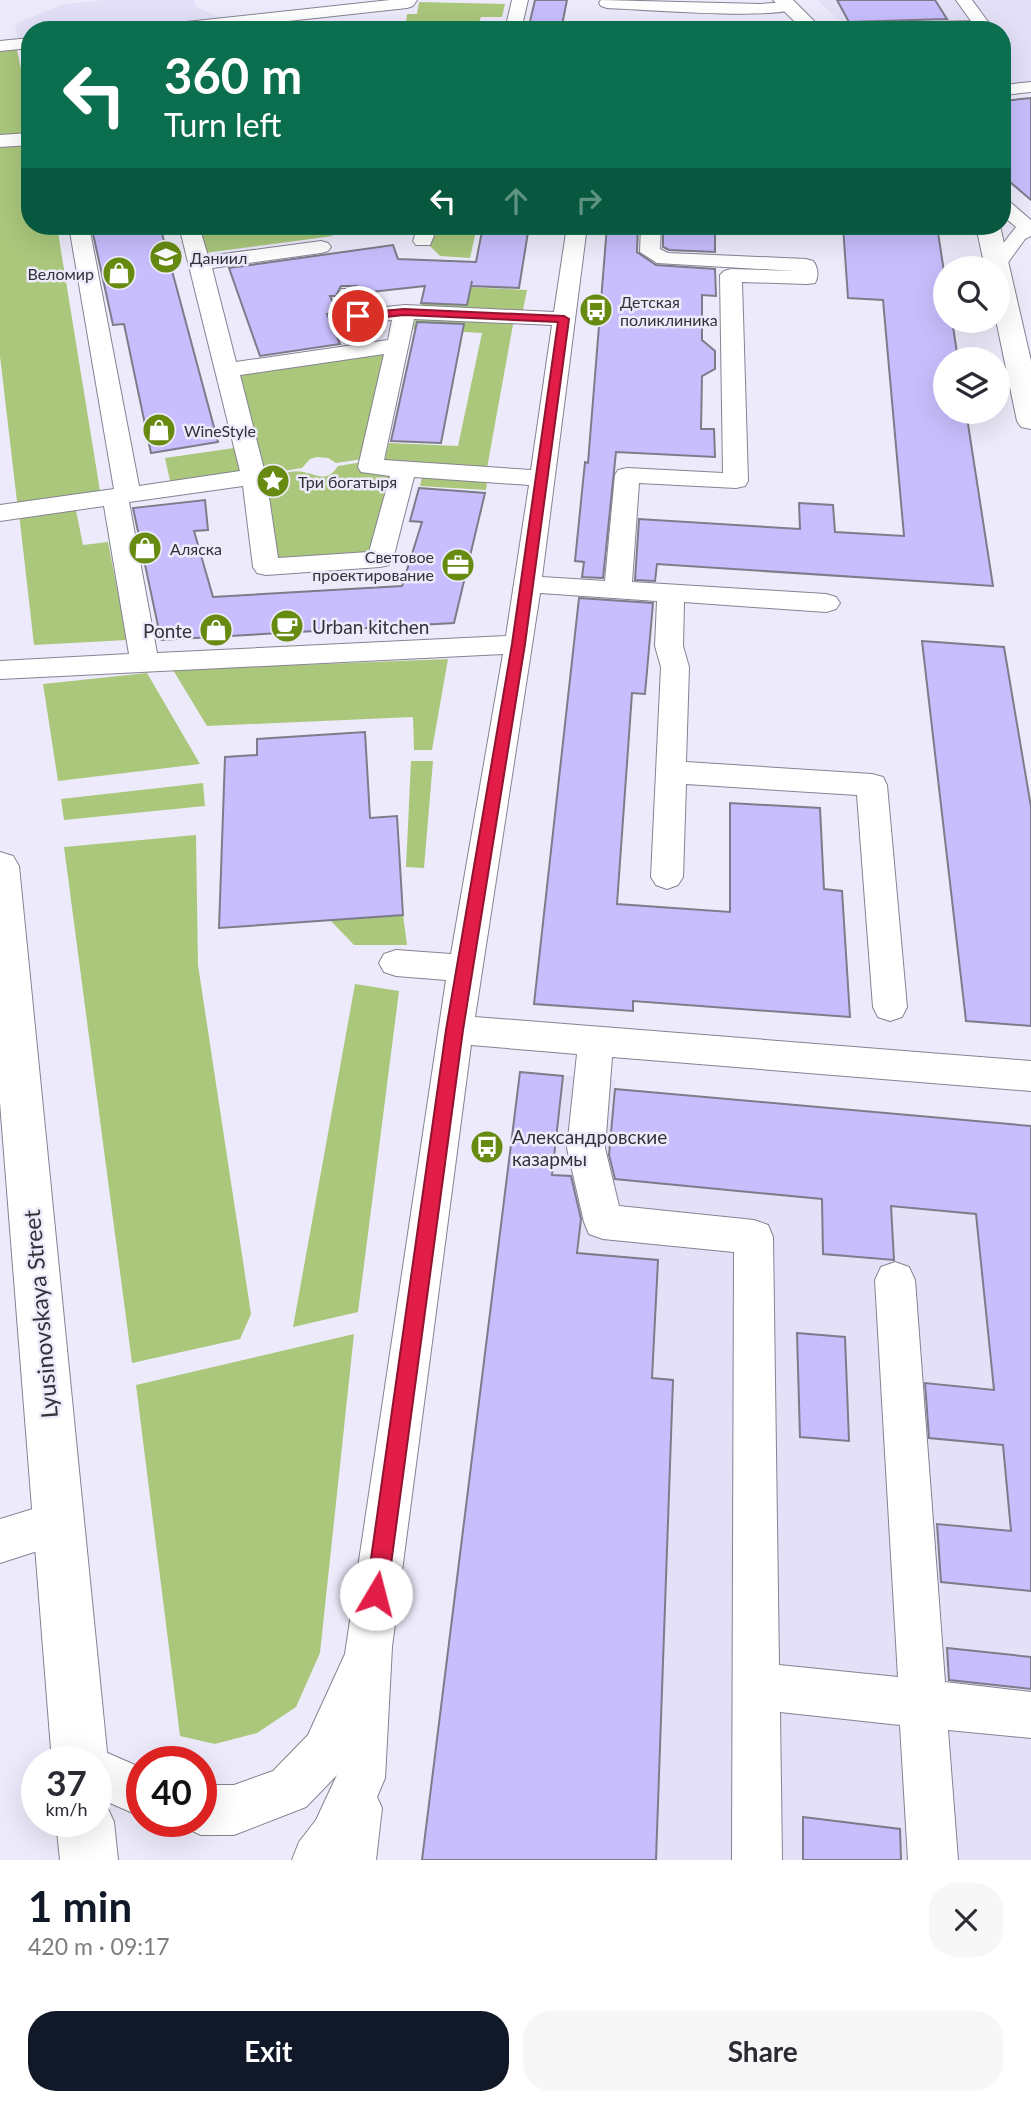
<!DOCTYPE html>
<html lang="en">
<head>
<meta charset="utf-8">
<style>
	:root { --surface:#fff; --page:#f7f7f7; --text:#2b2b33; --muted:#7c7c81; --accent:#111827 }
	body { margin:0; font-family:Lato,sans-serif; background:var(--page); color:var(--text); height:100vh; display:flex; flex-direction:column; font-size:26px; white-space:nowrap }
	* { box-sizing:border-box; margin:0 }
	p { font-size:23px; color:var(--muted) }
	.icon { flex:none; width:38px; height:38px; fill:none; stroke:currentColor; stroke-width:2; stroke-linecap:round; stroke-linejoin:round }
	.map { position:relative; height:1860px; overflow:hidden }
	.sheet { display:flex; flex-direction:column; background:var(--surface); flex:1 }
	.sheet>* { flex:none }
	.top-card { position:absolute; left:21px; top:21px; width:990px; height:214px; border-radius:28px; box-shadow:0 7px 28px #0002; background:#0b6e4f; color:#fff; overflow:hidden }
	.buttons { position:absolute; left:933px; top:256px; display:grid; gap:14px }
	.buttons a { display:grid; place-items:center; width:77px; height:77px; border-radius:50%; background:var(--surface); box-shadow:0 7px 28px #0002; font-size:35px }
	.speed { position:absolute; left:21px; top:1746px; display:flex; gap:14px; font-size:35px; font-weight:700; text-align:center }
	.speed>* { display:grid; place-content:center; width:91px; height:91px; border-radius:50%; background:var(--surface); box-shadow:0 7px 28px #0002; line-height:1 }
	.speed small { font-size:18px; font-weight:400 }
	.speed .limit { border:10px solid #d22; background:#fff; color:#111 }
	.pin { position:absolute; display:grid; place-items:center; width:60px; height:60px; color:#fff; margin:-30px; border:4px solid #fff; border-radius:50%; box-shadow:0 2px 7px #0007 }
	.me { position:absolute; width:77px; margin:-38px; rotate:8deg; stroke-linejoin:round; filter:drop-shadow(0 0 5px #0008) }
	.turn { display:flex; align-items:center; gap:24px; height:147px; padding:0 28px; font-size:32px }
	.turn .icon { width:91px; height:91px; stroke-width:2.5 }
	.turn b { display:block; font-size:49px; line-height:60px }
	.lanes { display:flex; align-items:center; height:66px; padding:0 28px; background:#0003; justify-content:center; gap:35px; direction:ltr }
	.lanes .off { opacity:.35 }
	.round { display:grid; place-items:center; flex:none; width:74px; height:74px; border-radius:28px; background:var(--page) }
	.summary { display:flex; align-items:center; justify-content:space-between; height:119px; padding:0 28px }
	h1 { font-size:42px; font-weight:700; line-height:52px; color:var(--accent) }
	.button { display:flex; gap:14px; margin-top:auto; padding:14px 28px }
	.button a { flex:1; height:80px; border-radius:28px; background:var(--accent); color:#fff; font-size:28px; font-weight:700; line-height:80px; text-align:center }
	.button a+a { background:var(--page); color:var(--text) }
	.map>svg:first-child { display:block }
</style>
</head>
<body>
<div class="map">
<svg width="1031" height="1860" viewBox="0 0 1031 1860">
	<rect width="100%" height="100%" fill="#edebfb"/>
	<!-- built -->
	<path fill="#e3e0f8" d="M100 0H193L196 7 224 19 229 30H30V101L15 24 61 5Z
		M817 0H1031V83L1003 87V30H850Z
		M520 1072 615 1080V1089L1031 1126V1860H656L673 1381 483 1359Z"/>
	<!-- green -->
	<path fill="#aac77c" d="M419 2 505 4 502 17H481L476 30H423L406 24 407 14H417Z
		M17 50 30 110V132L0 135V51Z
		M30 143V226H57L101 497 18 510 0 356V147Z
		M195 226H329L333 236 205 253Z
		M435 226H477L470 258 440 256 429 245Z
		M426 285 527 290 522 315 420 310Z
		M417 315 514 319 487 468 384 463 389 443 458 446 482 333 413 329Z
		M389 350 363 459 336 463 328 458 317 457 310 459 302 468 264 474 233 373Z
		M234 448 241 475 171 485 165 458Z
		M362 462 360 472 397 473 375 556 271 564 264 478C275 476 293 469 303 472 318 475 327 483 338 466Z
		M422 477 484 481 487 484 486 490 420 486Z
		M75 505 83 545 108 542 127 640 34 645 19 513Z
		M448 659 432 750H414L413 717 207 726 173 670Z
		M147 673 200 764 58 781 43 684Z
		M411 761H433L424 868 406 867Z
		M203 783 205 806 64 820 61 799Z
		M196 835 198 965 251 1314 240 1339 132 1363 64 847Z
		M403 915 407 945H354L330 920Z
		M355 984 399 991 358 1312 293 1327Z
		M354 1334 320 1653 296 1707 257 1733 215 1744 180 1736 136 1385Z"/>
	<!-- building -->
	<path fill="#c8befd" stroke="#7d7c8a" stroke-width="2" d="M535 0H567L561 30H528Z
		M837 0H935L947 19 849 22Z
		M1031 98V200L1003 176V101Z
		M115 226H160L218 442 151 453 124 324 113 325 92 229Z
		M483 226H529L519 288 471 286 472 281 467 305 421 303 425 286 362 293 357 286H341L336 296H330L337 312 327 314 340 344 260 356 229 268 393 245 398 259 476 262Z
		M607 226H638L637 252 656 265 715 269 716 296 702 295V340L715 351V369L702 376 701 429H714L715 457 616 452 603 578 582 577 584 562 575 561 585 462 588 463Z
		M663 226H715V252L669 250 663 247Z
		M843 226H937L945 278V320H952L958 359H945V411H966L993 586 657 564 655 581 635 580 639 519 800 529 799 503 833 505 835 532 904 536 883 300 848 298Z
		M417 322 464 324 441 443 391 441Z
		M419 488 485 493 454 623 161 640 133 508 205 500 208 530 194 531 213 597 402 586 422 522 410 521Z
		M579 598 653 603 645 694 632 693 617 904 730 912V803L820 808 824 889 842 891 850 1017 633 1001V1011L534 1004Z
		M922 641 1004 647 1031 807V1026L966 1021Z
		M365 732 370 818 397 816 403 915 219 928 225 757 257 755V739Z
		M520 1072 563 1076 552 1175 571 1176 581 1219 577 1253 658 1260 652 1378 673 1380 656 1860H422Z
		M615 1089 1031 1126V1591L941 1582 937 1524 1011 1531 1003 1445 929 1438 925 1383 994 1390 976 1214 891 1206 894 1260 823 1254 822 1199 615 1179 609 1155Z
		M797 1333 845 1337 849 1441 800 1437Z
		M947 1648 1031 1657V1689L949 1680Z
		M803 1817 900 1829 901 1860H803Z"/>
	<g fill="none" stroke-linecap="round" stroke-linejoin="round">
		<defs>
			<path id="minor" d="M390 0H417L413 6 407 8 207 30H151L159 25Z
				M512 0H528L521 30H505Z
				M601 0 760 4 789 2 797 7C784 21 635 9 607 8L601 6 599 3Z
				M956 0H972L991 26 989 30H821L829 25 971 21Z
				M30 38V48L0 51V41Z
				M1031 82V92L1003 95V85Z
				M30 133V145L0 147V135Z
				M1003 200 1010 202 1031 220V236L1025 239 1004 268 998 270V268H989L987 264 1016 227 1003 216Z
				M69 226H89L139 486 240 471 179 226H199L208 256 321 241 328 243 331 247 328 251 321 253 212 268 236 362 388 340 392 320 358 323 350 321 338 294 341 289H357L366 309 405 305 554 312 567 226H587L542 577 605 581 615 475 618 470 627 468 723 473 720 275 724 271 731 269 796 271 657 263 640 252 641 226H661L660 249 668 253 806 259 813 261C818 267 819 276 815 283L807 284 742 282 748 481 745 486 736 488 639 483 632 582 826 594 836 597 840 603 836 609 826 612 684 602 683 646 689 667 686 762 872 774 883 777 887 785 907 1007 902 1017 890 1021 878 1017 873 1007 857 795 686 784 683 877 678 885 667 889 656 885 651 877 661 667 655 646 657 601 540 593 475 1017 1031 1061V1091L612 1057 605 1148 619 1206 754 1220 768 1225 773 1237 779 1665 898 1677 875 1280 881 1267 895 1262 909 1267 915 1280 945 1682 1031 1692V1738L948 1730 958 1860H908L900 1725 780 1712 782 1860H732L734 1252 603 1239 589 1234 584 1222 567 1148 577 1054 471 1045 392 1647 385 1778 377 1797 382 1808 376 1860H292L299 1842 316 1820 337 1775 306 1807 234 1835H201L184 1827 181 1822H201V1785H234L273 1771 308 1735 345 1654 446 980 396 976 384 972 379 963 384 954 396 950 451 954 503 654 0 679V661L129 654 104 506 0 521V505L114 489ZM414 319 552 325 531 470 384 460ZM384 354 358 467 361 472 390 476 369 552 278 558 266 477 240 375ZM414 477 529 485 506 636 157 653 129 502 243 486 253 567 257 573 266 575 380 567 389 565 393 559Z
				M418 226H438L430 245H416L413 241Z
				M59 1501 75 1507 81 1523 75 1539 0 1563V1519Z
				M96 1748 142 1768V1817L96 1797V1762H76L79 1755Z"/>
			<path id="major" d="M773 0H793L823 30H803Z
				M976 226H1000L1031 361V429L1021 427 1017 421 996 320 998 268H985Z
				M0 852 13 856 19 866 108 1762 100 1782 96 1783V1762H52L0 1102Z
				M96 1798 105 1802 114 1822 118 1860H60L56 1822H96Z"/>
		</defs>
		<!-- minor casing -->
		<use href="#minor" stroke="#858392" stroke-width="2"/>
		<!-- major casing -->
		<use href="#major" stroke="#858392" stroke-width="2"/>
		<!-- minor -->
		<use href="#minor" fill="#fff" fill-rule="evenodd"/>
		<!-- major -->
		<use href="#major" fill="#fff" fill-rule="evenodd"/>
	</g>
	<!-- route -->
	<path fill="#e11d48" stroke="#92132f" stroke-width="2" d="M404 309 564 316 569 319 525 644 463 1030 387 1594 384 1602 376 1605 369 1602 366 1594 446 1030 512 644 558 322 404 315 358 320 352 316 358 313Z"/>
	<!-- icons -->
	<defs>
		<symbol id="school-disc" viewBox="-11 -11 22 22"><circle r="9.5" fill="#678b11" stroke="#edebfb"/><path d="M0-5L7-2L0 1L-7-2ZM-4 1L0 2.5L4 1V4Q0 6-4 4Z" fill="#fff"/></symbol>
		<symbol id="shop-disc" viewBox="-11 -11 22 22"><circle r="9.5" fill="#678b11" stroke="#edebfb"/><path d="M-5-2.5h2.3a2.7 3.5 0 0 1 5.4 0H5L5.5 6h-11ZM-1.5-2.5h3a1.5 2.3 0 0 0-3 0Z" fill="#fff"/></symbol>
		<symbol id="bus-disc" viewBox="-11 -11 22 22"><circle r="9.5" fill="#678b11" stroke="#edebfb"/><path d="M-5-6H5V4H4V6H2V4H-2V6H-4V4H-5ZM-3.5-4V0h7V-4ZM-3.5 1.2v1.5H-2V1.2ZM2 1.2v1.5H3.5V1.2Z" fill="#fff"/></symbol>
		<symbol id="sight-disc" viewBox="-11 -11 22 22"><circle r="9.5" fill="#678b11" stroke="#edebfb"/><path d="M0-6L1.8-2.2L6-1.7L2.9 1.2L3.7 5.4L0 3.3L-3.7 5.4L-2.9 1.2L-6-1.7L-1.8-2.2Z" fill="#fff"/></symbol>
		<symbol id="office-disc" viewBox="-11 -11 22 22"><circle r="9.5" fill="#678b11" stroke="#edebfb"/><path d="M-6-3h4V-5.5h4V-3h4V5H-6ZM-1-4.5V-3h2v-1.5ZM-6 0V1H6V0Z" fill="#fff"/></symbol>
		<symbol id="cafe-disc" viewBox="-11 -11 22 22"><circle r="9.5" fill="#678b11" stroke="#edebfb"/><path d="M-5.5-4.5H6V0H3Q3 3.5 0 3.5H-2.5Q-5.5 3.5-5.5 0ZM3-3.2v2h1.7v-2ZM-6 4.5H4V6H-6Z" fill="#fff"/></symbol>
	</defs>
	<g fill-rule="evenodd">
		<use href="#school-disc" x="147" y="238" width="38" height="38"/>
		<use href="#shop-disc" x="100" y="254" width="38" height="38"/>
		<use href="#bus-disc" x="577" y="291" width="38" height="38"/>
		<use href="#shop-disc" x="140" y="411" width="38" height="38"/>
		<use href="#sight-disc" x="254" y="462" width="38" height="38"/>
		<use href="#shop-disc" x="126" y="529" width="38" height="38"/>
		<use href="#office-disc" x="439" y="546" width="38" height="38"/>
		<use href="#cafe-disc" x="268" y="607" width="38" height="38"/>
		<use href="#shop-disc" x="197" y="611" width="38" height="38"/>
		<use href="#bus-disc" x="468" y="1128" width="38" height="38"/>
	</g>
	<g text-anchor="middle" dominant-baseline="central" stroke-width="5" stroke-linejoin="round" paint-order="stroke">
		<!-- far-poi labels -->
		<g font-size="16" fill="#333238" stroke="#edebfb" text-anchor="start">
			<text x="190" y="257">Даниил</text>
			<text x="94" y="273" text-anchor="end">Веломир</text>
			<text x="620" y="301">Детская<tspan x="620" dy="18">поликлиника</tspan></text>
			<text x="184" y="430">WineStyle</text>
			<text x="298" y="481">Три богатыря</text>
			<text x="170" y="548">Аляска</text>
			<text x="434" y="556" text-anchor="end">Световое<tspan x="434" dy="18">проектирование</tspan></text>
		</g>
		<!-- poi labels -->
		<g font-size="19" fill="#333238" stroke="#edebfb" text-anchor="start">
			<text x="312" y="626">Urban kitchen</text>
			<text x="192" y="630" text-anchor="end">Ponte</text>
			<text x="512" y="1136">Александровские<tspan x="512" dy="22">казармы</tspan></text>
		</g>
		<!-- near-street labels -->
		<g font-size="23" fill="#333238" stroke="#edebfb">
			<text transform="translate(40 1314) rotate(-95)">Lyusinovskaya Street</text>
		</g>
	</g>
</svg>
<div class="buttons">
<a><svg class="icon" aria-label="search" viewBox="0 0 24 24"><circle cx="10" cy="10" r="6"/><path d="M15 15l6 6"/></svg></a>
<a><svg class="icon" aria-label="layers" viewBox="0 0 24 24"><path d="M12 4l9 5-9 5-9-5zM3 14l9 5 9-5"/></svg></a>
</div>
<div class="speed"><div>37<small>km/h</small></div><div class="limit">40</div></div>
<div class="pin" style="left:358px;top:316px;background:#d93025"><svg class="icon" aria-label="arrive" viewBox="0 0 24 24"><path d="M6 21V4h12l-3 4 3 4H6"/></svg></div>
<svg class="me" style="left:376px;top:1594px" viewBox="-20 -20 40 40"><circle r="19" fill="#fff"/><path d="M0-13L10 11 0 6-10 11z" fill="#e11d48"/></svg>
<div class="top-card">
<div class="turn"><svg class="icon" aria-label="left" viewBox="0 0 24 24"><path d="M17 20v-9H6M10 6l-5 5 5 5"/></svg><div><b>360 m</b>Turn left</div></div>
<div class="lanes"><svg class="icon" aria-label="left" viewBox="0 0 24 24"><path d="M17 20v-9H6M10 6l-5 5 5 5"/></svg><svg class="icon off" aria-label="ahead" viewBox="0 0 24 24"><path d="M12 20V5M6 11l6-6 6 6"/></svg><svg class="icon off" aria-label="right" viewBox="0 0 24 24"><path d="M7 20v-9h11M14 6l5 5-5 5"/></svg></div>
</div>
</div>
<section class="sheet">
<div class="summary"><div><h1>1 min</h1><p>420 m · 09:17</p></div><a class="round"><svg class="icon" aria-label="close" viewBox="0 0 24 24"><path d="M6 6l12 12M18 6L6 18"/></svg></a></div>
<div class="button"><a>Exit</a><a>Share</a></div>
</section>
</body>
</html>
